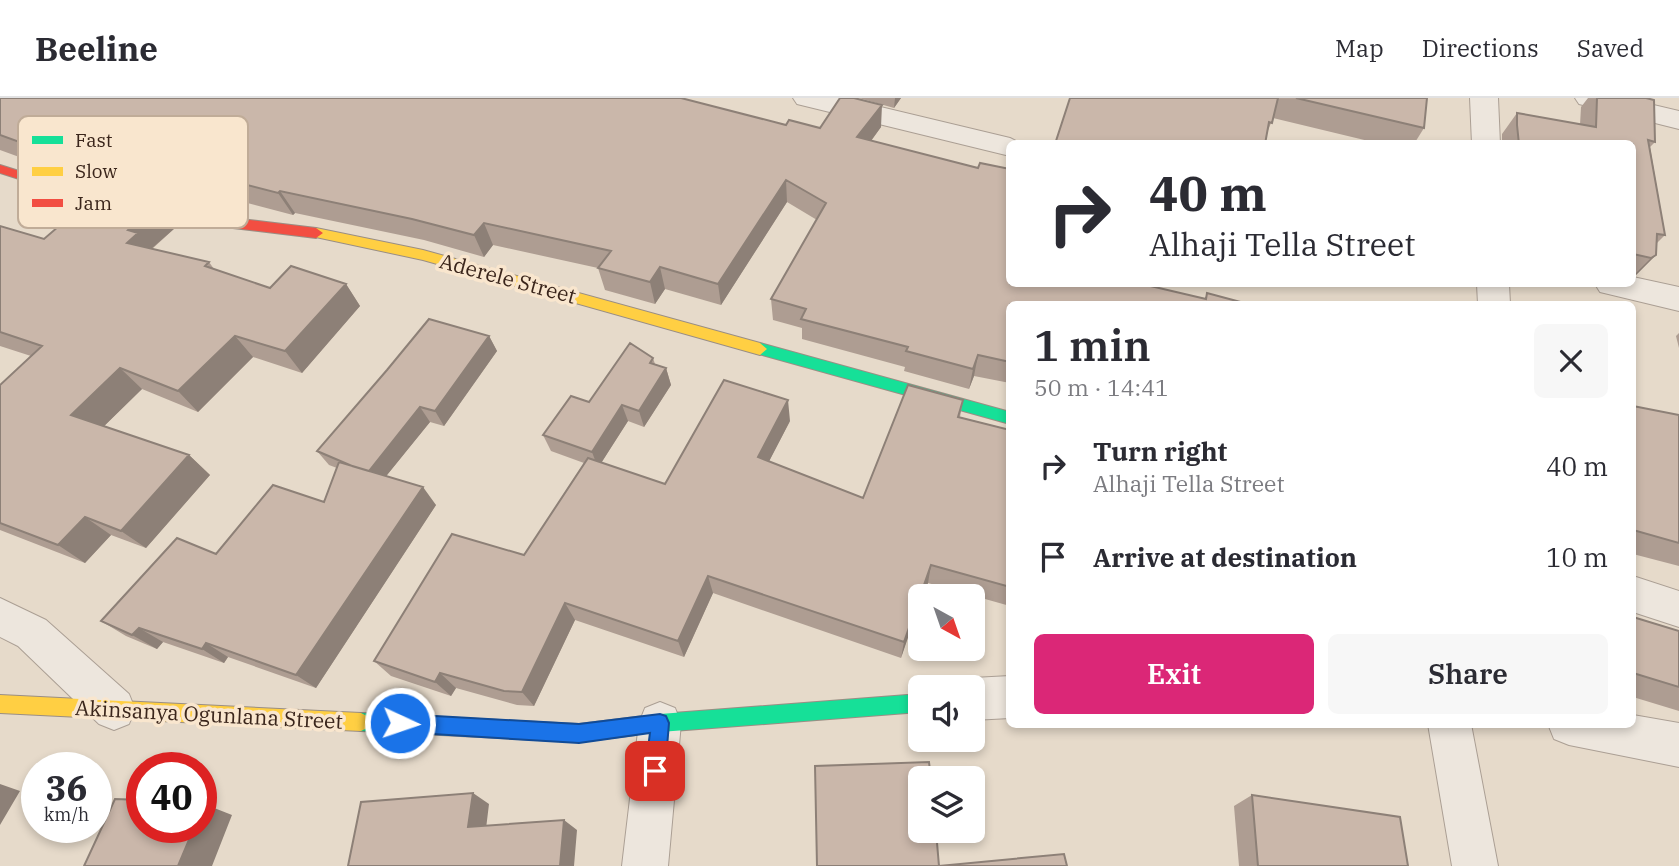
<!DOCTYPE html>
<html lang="en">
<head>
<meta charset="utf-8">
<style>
	:root { --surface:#fff; --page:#f7f7f7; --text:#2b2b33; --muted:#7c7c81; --line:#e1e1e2; --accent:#db2777 }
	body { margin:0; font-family:"IBM Plex Serif",serif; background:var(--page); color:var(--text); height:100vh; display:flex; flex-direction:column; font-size:26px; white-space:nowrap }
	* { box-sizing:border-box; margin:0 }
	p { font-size:23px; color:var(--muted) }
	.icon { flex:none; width:38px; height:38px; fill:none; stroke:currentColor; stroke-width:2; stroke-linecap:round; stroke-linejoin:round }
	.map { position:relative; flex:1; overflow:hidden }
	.side { position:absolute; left:1006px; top:203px; width:630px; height:427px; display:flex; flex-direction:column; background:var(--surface); border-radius:10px; box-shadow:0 4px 10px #0003 }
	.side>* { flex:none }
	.banner { position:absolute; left:1006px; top:42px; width:630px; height:147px; border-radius:10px; box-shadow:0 4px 10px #0003; background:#fff; color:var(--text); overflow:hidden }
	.needle { width:46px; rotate:140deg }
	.controls { position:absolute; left:908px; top:486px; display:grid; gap:14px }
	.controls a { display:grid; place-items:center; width:77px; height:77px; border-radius:10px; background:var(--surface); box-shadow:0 4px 10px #0003; font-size:35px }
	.speed { position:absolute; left:21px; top:654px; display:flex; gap:14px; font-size:35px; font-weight:700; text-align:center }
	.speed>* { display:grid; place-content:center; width:91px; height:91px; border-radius:50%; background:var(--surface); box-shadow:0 4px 10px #0003; line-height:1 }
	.speed small { font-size:18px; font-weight:400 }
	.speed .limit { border:10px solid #d22; background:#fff; color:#111 }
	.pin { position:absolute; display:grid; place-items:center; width:60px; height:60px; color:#fff; margin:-30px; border-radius:14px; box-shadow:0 4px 10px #0006 }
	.me { position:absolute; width:77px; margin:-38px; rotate:93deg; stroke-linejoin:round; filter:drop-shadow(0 0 5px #0008) }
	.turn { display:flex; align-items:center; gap:24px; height:147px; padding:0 28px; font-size:32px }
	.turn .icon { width:91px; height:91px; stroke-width:2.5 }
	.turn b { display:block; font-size:49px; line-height:60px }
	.round { display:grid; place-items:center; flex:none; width:74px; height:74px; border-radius:10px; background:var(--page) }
	.head { display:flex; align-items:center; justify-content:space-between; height:119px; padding:0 28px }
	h1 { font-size:42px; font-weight:600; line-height:52px }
	.cta { display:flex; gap:14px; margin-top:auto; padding:14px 28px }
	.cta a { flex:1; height:80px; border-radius:10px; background:var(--accent); color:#fff; font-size:28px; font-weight:600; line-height:80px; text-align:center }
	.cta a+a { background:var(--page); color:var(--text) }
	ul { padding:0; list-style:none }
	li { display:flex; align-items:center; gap:21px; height:91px; padding:0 28px }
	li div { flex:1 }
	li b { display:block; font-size:26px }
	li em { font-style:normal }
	header { display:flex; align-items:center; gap:42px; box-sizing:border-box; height:98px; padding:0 35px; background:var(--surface); border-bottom:2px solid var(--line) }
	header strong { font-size:33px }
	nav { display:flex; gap:38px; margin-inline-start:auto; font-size:24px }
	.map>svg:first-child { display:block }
</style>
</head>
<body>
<header>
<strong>Beeline</strong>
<nav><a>Map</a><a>Directions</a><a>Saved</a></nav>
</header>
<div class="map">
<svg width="1679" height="768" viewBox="0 0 1679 768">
	<rect width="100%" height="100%" fill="#e6daca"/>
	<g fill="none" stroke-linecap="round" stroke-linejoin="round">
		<defs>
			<path id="street" d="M793 0H843L1010 40 1022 46H1010V58L797 6Z
				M1470 0H1498L1500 46H1472Z
				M1575 0H1624L1679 13V31L1579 6Z
				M1633 179 1679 189V213L1600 194 1595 186H1633Z
				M1477 186H1509L1510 206H1478Z
				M1633 478 1679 493V529L1633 514Z
				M0 500 46 522 129 596 135 611 129 626 114 632 99 626 18 548 0 539Z
				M1010 578V620L973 622V590H957L958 586 973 580Z
				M660 604 675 610 681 625 668 768H622L639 625 645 610Z
				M1633 617 1679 625V669L1569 647 1554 641 1548 626H1633Z
				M1428 626H1471L1498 768H1452Z"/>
			<path id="fast" d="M760 245 1010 314V326L755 255 753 251 755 247Z
				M920 596V614L660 634 579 644 361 633 355 630 352 624 355 618 361 615 579 626 660 616Z"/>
			<path id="slow" d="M316 130 423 152 760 245 767 251 760 257 423 162 311 138V132Z
				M0 597 361 615 367 618 370 624 367 630 361 633 0 615Z"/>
			<path id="jam" d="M0 67 108 101 216 118 316 130 323 135 316 140 216 128 107 109 0 75Z"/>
		</defs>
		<!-- street casing -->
		<use href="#street" stroke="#ab9f94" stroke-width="2"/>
		<!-- fast casing -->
		<use href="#fast" stroke="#9a8e84" stroke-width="2"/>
		<!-- slow casing -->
		<use href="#slow" stroke="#9a8e84" stroke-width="2"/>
		<!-- jam casing -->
		<use href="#jam" stroke="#9a8e84" stroke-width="2"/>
		<!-- street -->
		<use href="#street" fill="#ede6dd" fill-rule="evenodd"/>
		<!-- fast -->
		<use href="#fast" fill="#16e098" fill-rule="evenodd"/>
		<!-- slow -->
		<use href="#slow" fill="#ffcf43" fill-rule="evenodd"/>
		<!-- jam -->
		<use href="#jam" fill="#f24e42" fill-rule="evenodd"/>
	</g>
	<!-- wall -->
	<path fill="#ae9d92" d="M0 0 786 27 820 30 881 29 871 43 1010 186 1205 201 1207 195 1248 206H1010V285L974 278 969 291 904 273 905 269 802 241V230L773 222 771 201 817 122 787 104 721 207 665 191 655 206 605 192 598 170 493 147 484 159 424 142 295 115 293 117 213 96 201 107 110 92 0 52Z
		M859 0H901L894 10Z
		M1070 0H1427L1424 30 1414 46H1381L1273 20 1267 35Z
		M1588 0H1646L1655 44 1650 49 1665 137 1657 145 1656 157 1636 177 1633 178V46H1502V36L1517 15 1580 27 1581 9Z
		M157 107 175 130 152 151 209 164 214 171 270 190 346 186 360 208 302 275 253 259 198 314 142 291 104 328 189 357 210 377 146 450 111 437 85 465 0 432V287L31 258 0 248V128L44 141Z
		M1679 235V250L1676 238Z
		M489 238 497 253 444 328 430 324 386 378 436 407 316 590 228 559 224 565 163 544 157 551 126 538 101 523 216 456 324 404 337 370 329 367 317 353Z
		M653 260 655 266 666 270 671 287 644 329 628 323 601 365 665 386 790 323 769 363 863 400 963 302 960 319 1010 332V508L928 485 923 499H920L901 560 713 495 684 559 575 522 534 608 517 607 456 590 451 598 391 578 374 563 524 457 584 365 551 353 543 337Z
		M1633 308 1679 317V468L1633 456Z
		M1633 519 1679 533V613L1633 599Z
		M1252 697 1408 768H1239L1234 708Z"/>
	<!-- shaded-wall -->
	<path fill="#8d8077" d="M895 0H901L894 10Z
		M882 7 881 29 857 62V39Z
		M197 74 213 96 201 107 184 85Z
		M786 82 787 104 721 207 718 186Z
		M280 93 295 115 293 117 278 95Z
		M157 107 175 130 151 151 127 145 128 132Z
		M484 125 493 147 484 159 474 137Z
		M1656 157 1636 177 1633 178 1651 160Z
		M660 169 665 191 655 206 650 184Z
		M346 186 360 208 302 275 285 253Z
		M235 238 253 259 198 314 178 293Z
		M489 238 497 253 444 328 435 313Z
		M978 257 974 278 969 291 973 271Z
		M120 270 142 291 95 337 71 317Z
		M666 270 671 287 644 329 639 313Z
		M788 302 790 323 761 379 758 359Z
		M622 307 628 323 598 370 592 354Z
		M420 309 430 324 379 387 368 374Z
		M189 357 210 377 146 450 121 433Z
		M423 389 436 407 316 590 296 577Z
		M85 419 111 437 85 465 58 447Z
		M931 467 928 485 923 499H920V505L901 560 904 544Z
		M708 478 713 495 684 559 678 543Z
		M565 505 575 522 534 608 522 594Z
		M139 530 163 544 157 551 132 537Z
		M206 545 228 559 224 565 202 551Z
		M440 575 456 590 451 598 435 584Z
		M0 686 20 693 0 727Z
		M473 695 489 706 485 739 468 729Z
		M204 706 232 717 212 768H178L194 730H201V712Z
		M564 722 577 732 574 768H560Z"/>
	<!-- building -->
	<path fill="#cab7aa" stroke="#8d8077" stroke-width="2" d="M0 0H681L786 27 789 22 820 30 840 0H854L882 7 857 39 978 70 980 65 1010 71V186H1142L1206 201 1207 195 1248 206H1010V264L978 257 973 271 906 253 908 249 801 221 806 211 771 201 826 105 786 82 718 186 660 169 650 184 598 170 611 153 484 125 474 137 412 121 280 93 278 95 197 74 184 85 91 70 0 37Z
		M1070 0H1278L1272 25 1269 24 1265 46H1055Z
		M1296 0H1427L1424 30Z
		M1597 0H1646L1654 2 1655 44 1648 42 1665 137 1657 136 1656 157 1651 160 1633 156V46H1519L1517 27V15L1596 29Z
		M95 97 157 107 128 132 138 135 127 145 209 164 205 168 270 190 291 168 346 186 285 253 235 238 178 293 120 270 71 317 189 357 121 433 85 419 58 447 0 425V287L42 248 0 234V128L44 141Z
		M429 221 489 238 435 313 420 309 369 373 352 368 317 353 387 272Z
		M630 245 653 260 650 265 666 270 639 313 622 307 592 354 543 337 571 298 589 304Z
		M724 282 788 302 758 359 863 400 908 287 963 302 958 319 1010 332V489L931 467 904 544 708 478 678 543 565 505 522 594 504 593 440 575 435 584 374 563 452 436 524 457 588 360 665 386Z
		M1633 308 1679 317V445L1633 432Z
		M339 364 423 389 296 577 206 545 202 551 139 530 132 537 101 523 177 440 216 456 273 387 324 404Z
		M1633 519 1679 533V589L1633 575Z
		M929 664 931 681H920V733H936L939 768H817L815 668Z
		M473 695 468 729 564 722 560 768H348L361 704Z
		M1252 697 1400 719 1408 768H1258Z
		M115 701 142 702V730H194L178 768H84Z
		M1064 756 1067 768H939Z"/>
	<!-- route -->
	<path fill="#1a73e8" stroke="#114b97" stroke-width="2" d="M400 616 579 626 660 616 666 618 669 625 665 673 662 679 655 682 648 679 645 673 650 635 579 645 400 634 394 631 391 625 394 618Z"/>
	<g text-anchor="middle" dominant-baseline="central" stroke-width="7" stroke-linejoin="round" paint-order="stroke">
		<!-- street labels -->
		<g font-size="21" fill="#3a251b" stroke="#f9e6ce">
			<text transform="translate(508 180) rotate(15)">Aderele Street</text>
			<text transform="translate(209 616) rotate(3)">Akinsanya Ogunlana Street</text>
		</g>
	</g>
	<!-- legend -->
	<rect x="18" y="18" width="230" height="112" rx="10" fill="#f9e6ce" stroke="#c0ac98" stroke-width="2"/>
	<rect x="32" y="38" width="31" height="8" fill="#16e098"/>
	<rect x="32" y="69" width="31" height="9" fill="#ffcf43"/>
	<rect x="32" y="101" width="31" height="8" fill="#f24e42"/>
	<g font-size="19" fill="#3a251b">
		<text x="75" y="49">Fast</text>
		<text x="75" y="80">Slow</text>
		<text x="75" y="112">Jam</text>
	</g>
</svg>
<div class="controls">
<a><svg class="needle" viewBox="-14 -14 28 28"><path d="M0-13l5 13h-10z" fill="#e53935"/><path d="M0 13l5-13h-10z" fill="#7c7c81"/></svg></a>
<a><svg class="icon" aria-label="sound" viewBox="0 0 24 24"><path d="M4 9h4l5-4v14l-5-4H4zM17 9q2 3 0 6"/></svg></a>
<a><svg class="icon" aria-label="layers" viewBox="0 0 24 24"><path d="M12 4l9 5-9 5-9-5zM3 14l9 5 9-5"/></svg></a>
</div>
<div class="speed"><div>36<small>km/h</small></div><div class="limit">40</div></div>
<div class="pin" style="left:655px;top:673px;background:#d93025"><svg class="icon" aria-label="arrive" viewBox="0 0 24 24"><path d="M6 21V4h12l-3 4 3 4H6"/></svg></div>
<svg class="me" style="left:400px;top:625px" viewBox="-20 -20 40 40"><circle r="17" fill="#1a73e8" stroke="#fff" stroke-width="3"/><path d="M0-11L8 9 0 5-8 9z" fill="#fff"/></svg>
<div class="banner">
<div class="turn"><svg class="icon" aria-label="right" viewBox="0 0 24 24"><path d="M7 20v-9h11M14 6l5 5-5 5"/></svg><div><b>40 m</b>Alhaji Tella Street</div></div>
</div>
<section class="side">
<div class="head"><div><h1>1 min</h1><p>50 m · 14:41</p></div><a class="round"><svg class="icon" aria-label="close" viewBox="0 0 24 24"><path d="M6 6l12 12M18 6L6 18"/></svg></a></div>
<ul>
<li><svg class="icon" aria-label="right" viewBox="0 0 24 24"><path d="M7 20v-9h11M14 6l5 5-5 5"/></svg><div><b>Turn right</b><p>Alhaji Tella Street</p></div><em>40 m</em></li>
<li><svg class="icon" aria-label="arrive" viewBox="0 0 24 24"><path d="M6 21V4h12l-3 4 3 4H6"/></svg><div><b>Arrive at destination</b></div><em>10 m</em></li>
</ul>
<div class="cta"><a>Exit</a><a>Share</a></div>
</section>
</div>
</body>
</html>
